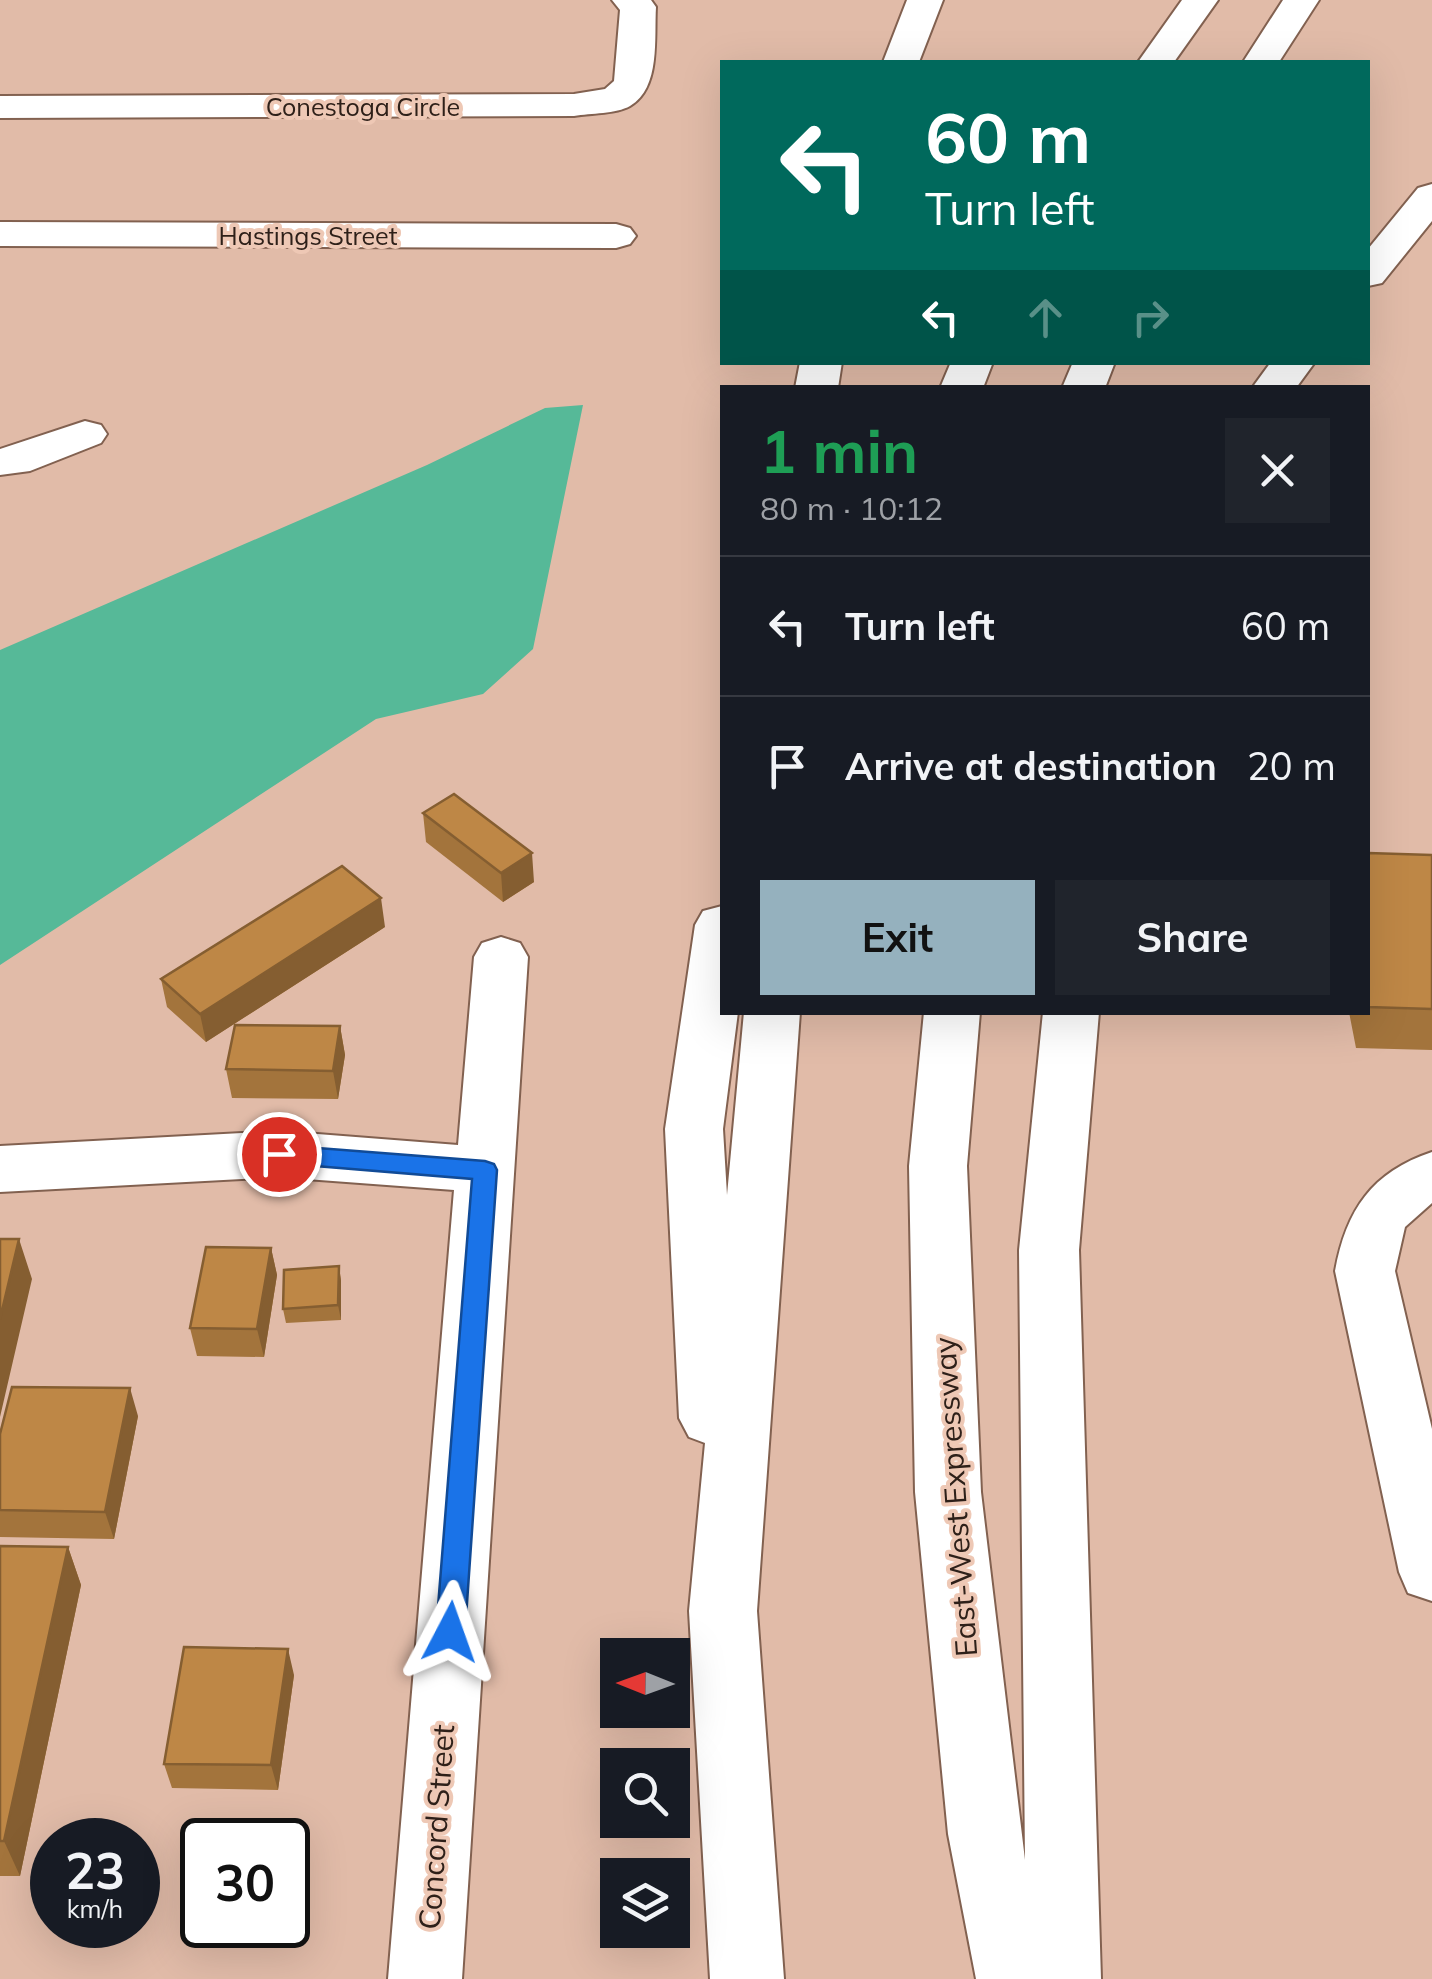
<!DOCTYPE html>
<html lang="en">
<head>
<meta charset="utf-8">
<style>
	:root { --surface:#171b24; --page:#20242c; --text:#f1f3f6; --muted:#9ea1a6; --line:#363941; --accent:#95b1be }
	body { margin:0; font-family:Mulish,sans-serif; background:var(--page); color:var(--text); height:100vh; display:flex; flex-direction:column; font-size:38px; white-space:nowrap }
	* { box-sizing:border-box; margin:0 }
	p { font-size:32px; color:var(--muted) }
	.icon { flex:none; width:55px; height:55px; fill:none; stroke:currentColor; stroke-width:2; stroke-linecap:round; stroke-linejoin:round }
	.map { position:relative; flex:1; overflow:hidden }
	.panel { position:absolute; left:720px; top:385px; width:650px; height:630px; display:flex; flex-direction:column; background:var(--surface); border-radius:0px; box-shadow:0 10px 40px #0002 }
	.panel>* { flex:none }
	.top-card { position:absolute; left:720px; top:60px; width:650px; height:305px; border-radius:0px; box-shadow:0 10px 40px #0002; background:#00695c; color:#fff; overflow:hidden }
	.needle { width:65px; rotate:271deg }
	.fabs { position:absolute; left:600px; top:1638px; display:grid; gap:20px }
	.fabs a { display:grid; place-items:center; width:90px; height:90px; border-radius:0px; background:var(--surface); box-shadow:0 10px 40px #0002; font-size:50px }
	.speed { position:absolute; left:30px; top:1818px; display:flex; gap:20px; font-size:50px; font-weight:700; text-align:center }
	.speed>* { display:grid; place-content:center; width:130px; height:130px; border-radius:50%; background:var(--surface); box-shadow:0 10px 40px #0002; line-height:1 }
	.speed small { font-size:25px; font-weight:400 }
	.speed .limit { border:5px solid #111; border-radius:15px; background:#fff; color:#111 }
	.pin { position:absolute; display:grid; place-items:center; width:85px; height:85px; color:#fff; margin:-42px; border:5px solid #fff; border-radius:50%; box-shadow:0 2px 10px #0007 }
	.me { position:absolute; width:110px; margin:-55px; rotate:4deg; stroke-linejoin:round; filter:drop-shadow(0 0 8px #0008) }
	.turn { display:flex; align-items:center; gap:35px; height:210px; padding:0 40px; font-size:45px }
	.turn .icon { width:130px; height:130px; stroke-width:2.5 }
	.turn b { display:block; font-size:70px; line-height:85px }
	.lanes { display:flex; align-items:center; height:95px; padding:0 40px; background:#0003; justify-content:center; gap:50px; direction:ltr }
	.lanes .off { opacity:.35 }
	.round { display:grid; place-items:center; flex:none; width:105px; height:105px; border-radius:0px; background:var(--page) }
	.headline { display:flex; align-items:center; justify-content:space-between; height:170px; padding:0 40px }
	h1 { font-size:60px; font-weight:700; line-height:75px; color:#1e9e55 }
	.primary-button { display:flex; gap:20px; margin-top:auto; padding:20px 40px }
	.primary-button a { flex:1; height:115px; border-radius:0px; background:var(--accent); color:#111; font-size:40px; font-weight:700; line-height:115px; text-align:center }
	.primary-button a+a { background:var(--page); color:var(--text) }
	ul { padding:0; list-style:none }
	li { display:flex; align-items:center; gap:30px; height:140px; padding:0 40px; border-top:2px solid var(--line) }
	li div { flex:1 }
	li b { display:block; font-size:38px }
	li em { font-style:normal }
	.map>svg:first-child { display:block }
</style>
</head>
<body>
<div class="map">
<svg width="1432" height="1979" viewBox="0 0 1432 1979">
	<rect width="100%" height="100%" fill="#e1bba8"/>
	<!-- water -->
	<path fill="#56b998" d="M583 405 533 649 483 694 376 719 0 965V650L427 465 545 408Z"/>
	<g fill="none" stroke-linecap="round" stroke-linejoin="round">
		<defs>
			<path id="minor" d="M612 0H651L656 7C654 37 661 88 630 106 616 114 591 113 574 116L0 118V96L574 94 605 89 614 81 620 10Z
				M0 222 616 224 630 228 636 236 630 244 616 248 0 246Z
				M85 421 101 425 107 434 101 443 30 471 0 475V449Z
				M501 937 520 943 528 957 462 1979H388L454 1190 279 1177 0 1192V1146L279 1131 458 1145 474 957 482 943Z
				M1432 1152V1203L1405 1227 1395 1271 1432 1429V1601L1408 1593 1399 1572 1335 1271C1346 1210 1372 1172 1432 1152Z"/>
			<path id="highway" d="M907 0H943L919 62H883Z
				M1182 0H1218L1174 62H1138Z
				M1283 0H1319L1279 62H1243Z
				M1432 184V221L1382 283 1368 286V249L1418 188Z
				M800 362H842L838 388H795Z
				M951 362H993L983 388H940Z
				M1073 362H1115L1105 388H1062Z
				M1271 362H1315L1296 388H1252Z
				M722 906V1012H738L723 1129 727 1195 744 1012H800L757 1611 784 1979H710L689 1611 705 1443 689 1437 679 1418 665 1129 695 925 703 911Z
				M924 1012H980L967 1166 981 1492 1025 1860 1019 1250 1043 1012H1099L1079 1250 1101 1979H976L948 1834 915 1492 909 1166Z"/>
		</defs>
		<!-- minor casing -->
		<use href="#minor" stroke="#826150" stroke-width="4"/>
		<!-- highway casing -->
		<use href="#highway" stroke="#826150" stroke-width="4"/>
		<!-- minor -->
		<use href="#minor" fill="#fff" fill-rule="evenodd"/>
		<!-- highway -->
		<use href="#highway" fill="#fff" fill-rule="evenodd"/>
	</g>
	<!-- wall -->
	<path fill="#a3743c" d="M423 813 534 882 503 902 426 842Z
		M1368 853 1432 855V1050L1356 1048 1349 1012H1368Z
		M385 927 206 1042 167 1007 161 979Z
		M340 1026 345 1055 338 1099 232 1098 226 1069Z
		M271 1248 277 1275 264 1357 197 1356 190 1328Z
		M339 1266 341 1281V1320L286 1323 283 1309Z
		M138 1416 114 1539 0 1537V1434Z
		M0 1546 68 1547 81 1585 20 1876H0Z
		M294 1675 278 1790 172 1788 164 1764Z"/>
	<!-- shaded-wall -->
	<path fill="#855e31" d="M532 853 534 882 503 902 501 873Z
		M381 898 385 927 206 1042 200 1014Z
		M340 1026 345 1055 338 1099 333 1071Z
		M19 1239 32 1279 0 1417V1319Z
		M271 1248 277 1275 264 1357 257 1329Z
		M339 1266 341 1281V1320L338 1305Z
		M130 1388 138 1416 114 1539 105 1512Z
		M68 1547 81 1585 20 1876 4 1841Z
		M288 1649 294 1675 278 1790 271 1765Z"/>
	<!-- building -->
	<path fill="#be8746" stroke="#855e31" stroke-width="2.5" d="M454 794 532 853 501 873 423 813Z
		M1368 853 1432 855V1009L1368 1007Z
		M342 866 381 898 200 1014 161 979Z
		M235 1025 340 1026 333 1071 226 1069Z
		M0 1239H19L0 1319Z
		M206 1247 271 1248 257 1329 190 1328Z
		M339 1266 338 1305 283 1309 284 1270Z
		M12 1387 130 1388 105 1512 0 1510V1434Z
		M0 1546 68 1547 4 1841H0Z
		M184 1647 288 1649 271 1765 164 1764Z"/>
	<!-- route -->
	<path fill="#1a73e8" stroke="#114b97" stroke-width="2.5" d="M279 1145 485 1161 494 1164 497 1170 465 1632 460 1641 450 1645 441 1641 436 1632 472 1179 279 1163 270 1161 267 1154 270 1147Z"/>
	<g text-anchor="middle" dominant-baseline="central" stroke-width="8" stroke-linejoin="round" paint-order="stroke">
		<!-- far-street labels -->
		<g font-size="25" fill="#2e2019" stroke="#eec8b5">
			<text x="363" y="106">Conestoga Circle</text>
			<text x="308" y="235">Hastings Street</text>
		</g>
		<!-- street labels -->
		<g font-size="30" fill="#2e2019" stroke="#eec8b5">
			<text transform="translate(955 1497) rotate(-94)">East-West Expressway</text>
			<text transform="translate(436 1827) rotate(-86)">Concord Street</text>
		</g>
	</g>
</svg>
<div class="fabs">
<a><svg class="needle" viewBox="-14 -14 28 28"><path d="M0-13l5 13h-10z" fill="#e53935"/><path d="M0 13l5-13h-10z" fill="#9ea1a6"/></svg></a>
<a><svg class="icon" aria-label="search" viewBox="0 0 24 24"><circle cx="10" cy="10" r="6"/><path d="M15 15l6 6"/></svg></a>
<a><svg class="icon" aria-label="layers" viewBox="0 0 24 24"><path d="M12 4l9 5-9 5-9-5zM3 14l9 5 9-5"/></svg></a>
</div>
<div class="speed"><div>23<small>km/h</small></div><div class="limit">30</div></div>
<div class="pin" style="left:279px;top:1154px;background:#d93025"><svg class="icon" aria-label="arrive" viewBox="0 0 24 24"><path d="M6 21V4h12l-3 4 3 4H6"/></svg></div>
<svg class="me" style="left:450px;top:1632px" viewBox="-20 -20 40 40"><path d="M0-17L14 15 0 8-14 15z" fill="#1a73e8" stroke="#fff" stroke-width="4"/></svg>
<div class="top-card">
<div class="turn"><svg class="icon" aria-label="left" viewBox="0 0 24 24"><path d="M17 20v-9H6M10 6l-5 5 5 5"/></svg><div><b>60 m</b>Turn left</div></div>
<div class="lanes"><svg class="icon" aria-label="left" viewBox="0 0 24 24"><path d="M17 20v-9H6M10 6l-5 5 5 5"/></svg><svg class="icon off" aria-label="ahead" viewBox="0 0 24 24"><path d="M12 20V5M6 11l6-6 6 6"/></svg><svg class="icon off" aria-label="right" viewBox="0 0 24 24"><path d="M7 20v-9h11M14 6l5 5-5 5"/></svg></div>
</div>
<section class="panel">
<div class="headline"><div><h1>1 min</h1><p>80 m · 10:12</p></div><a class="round"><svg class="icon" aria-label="close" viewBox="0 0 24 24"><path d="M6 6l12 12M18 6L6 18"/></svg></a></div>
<ul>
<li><svg class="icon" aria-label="left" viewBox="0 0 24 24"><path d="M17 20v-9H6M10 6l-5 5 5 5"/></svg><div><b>Turn left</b></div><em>60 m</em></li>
<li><svg class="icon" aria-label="arrive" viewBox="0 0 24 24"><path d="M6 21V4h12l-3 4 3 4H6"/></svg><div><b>Arrive at destination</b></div><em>20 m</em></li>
</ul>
<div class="primary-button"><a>Exit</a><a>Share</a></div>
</section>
</div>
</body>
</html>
